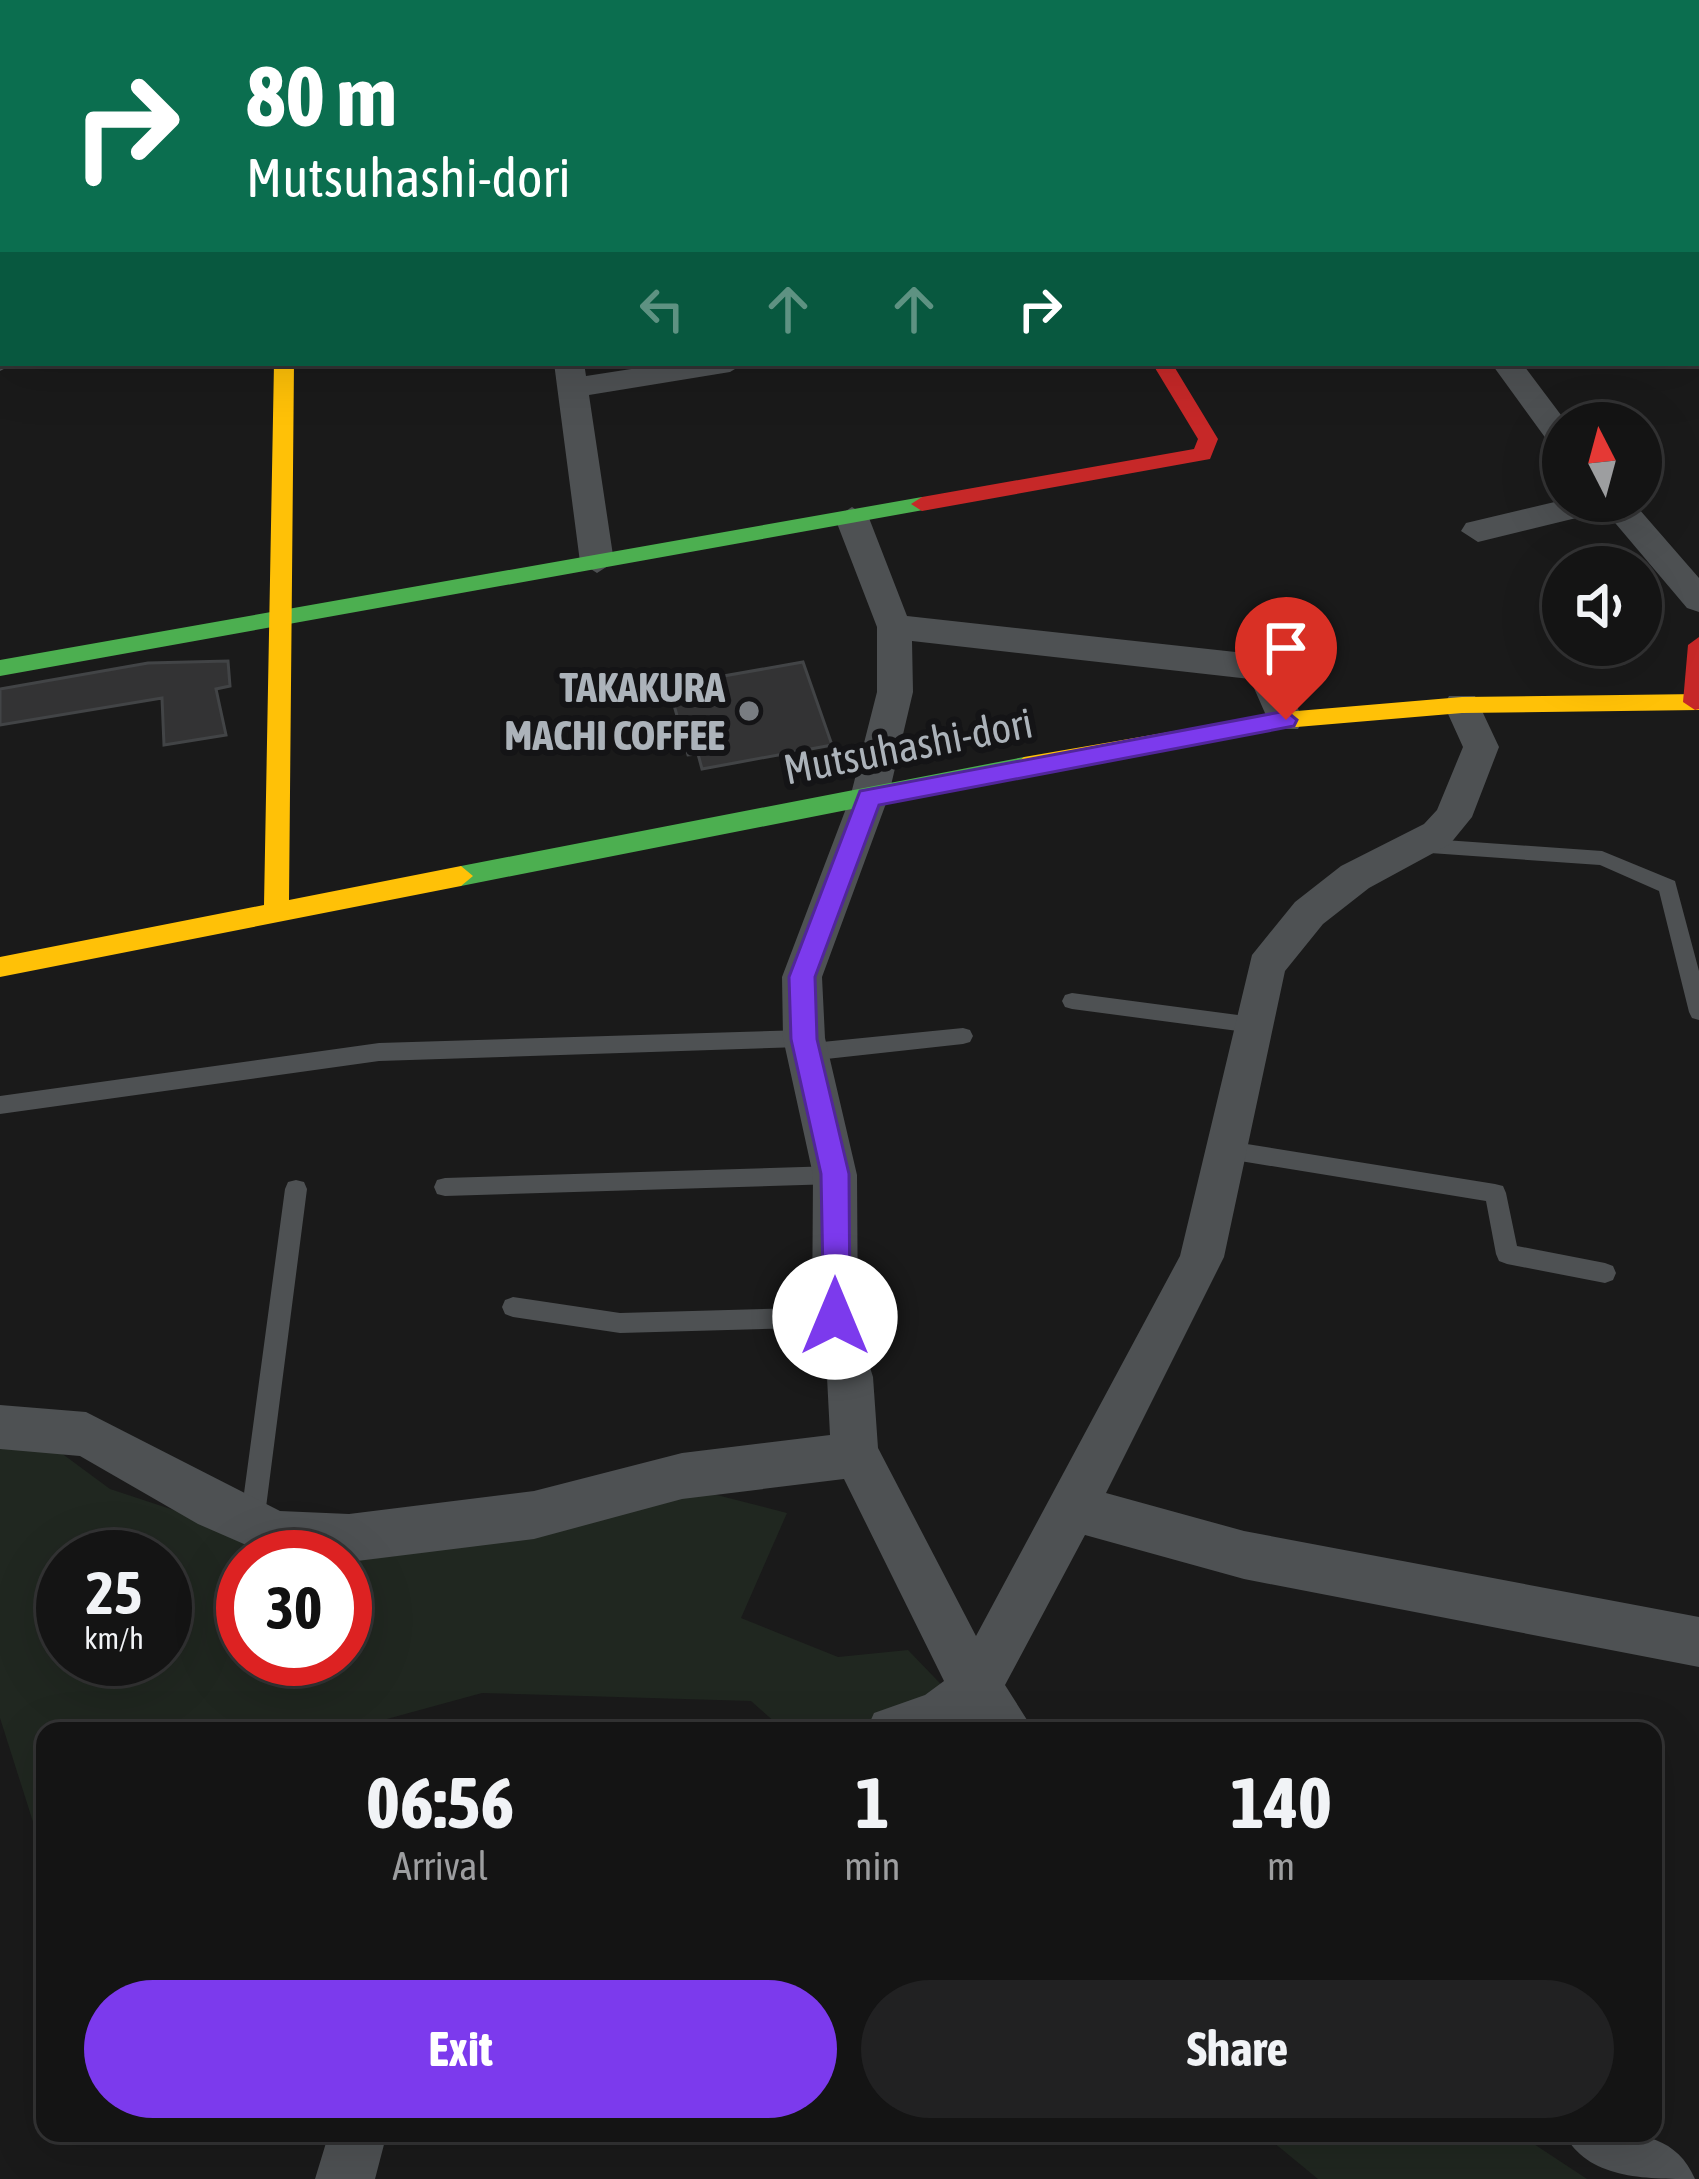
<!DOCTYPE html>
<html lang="en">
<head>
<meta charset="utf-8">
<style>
	:root { --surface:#141414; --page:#212122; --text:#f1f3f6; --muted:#9d9ea0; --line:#333334; --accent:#7c3aed }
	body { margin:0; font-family:"Asap Condensed",sans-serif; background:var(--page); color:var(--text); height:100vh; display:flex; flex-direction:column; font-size:45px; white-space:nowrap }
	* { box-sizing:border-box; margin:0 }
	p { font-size:39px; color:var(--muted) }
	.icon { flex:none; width:66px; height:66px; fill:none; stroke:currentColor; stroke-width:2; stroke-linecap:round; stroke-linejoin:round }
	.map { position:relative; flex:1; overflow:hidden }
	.details { position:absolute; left:36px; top:1722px; width:1626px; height:420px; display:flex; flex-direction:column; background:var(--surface); border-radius:24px; box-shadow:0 12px 48px #0002,0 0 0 3px var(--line) }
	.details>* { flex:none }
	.guide { position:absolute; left:0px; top:0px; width:1701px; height:366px; box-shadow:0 12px 48px #0002,0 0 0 3px var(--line); background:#0b6e4f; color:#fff; overflow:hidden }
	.needle { width:78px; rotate:354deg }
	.fabs { position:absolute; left:1542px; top:402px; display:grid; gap:24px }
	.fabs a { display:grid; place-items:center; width:120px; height:120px; border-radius:50%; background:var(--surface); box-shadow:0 12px 48px #0002,0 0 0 3px var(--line); font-size:60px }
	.speed { position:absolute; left:36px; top:1530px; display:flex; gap:24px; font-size:60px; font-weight:700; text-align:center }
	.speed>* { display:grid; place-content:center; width:156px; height:156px; border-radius:50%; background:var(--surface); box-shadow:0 12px 48px #0002,0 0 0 3px var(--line); line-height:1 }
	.speed small { font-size:30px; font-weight:400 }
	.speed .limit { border:18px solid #d22; background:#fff; color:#111 }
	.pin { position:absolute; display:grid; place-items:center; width:102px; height:102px; color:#fff; margin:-123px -51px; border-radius:50% 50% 50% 0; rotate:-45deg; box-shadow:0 0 12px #0007 }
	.pin .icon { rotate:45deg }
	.me { position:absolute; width:132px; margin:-66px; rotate:0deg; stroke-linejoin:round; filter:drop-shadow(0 0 9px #0008) }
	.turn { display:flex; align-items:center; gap:42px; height:252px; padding:0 48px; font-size:54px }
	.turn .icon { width:156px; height:156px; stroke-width:2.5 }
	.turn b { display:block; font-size:84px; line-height:102px }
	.lanes { display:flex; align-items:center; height:114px; padding:0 48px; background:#0003; justify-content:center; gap:60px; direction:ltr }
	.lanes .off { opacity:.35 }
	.eta { display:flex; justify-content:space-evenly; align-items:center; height:204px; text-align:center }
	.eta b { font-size:72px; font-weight:700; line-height:84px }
	.action { display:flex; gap:24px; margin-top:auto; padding:24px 48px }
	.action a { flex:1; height:138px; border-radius:72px; background:var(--accent); color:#fff; font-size:48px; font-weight:700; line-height:138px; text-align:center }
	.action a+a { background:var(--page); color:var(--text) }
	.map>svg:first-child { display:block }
</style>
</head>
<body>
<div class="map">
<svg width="1699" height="2179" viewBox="0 0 1699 2179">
	<rect width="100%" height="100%" fill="#1a1a1a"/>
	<!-- green -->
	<path fill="#202720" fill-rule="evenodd" d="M30 1430 110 1489 316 1557H243V1659H345V1557L701 1491 787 1513 741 1618 838 1657 908 1650 986 1731H785L751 1701 482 1693 343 1731H45V1821L34 1825 0 1718V1434ZM63 1557H165V1659H63Z
		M1262 2133H1517L1587 2179H1318Z"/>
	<!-- building -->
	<path fill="#333334" stroke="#424446" stroke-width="3" d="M228 661 230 686 216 689 226 735 164 745 162 698 0 725V689L148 663Z
		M803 662 832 745 702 769 698 754 688 755 674 705 683 703 678 684Z"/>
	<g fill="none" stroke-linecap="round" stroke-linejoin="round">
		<!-- lane -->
		<path fill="#4e5153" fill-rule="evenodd" d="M1416 838 1602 851 1675 881 1699 971V1020L1692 1018 1689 1012 1659 891 1600 865 1416 852 1406 845Z
			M1072 993 1253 1017 1260 1019 1263 1025 1260 1031 1253 1033 1072 1009 1065 1007 1062 1001 1065 995Z
			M963 1028 970 1030 973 1036 970 1042 963 1044 808 1061 801 1058 798 1052 800 1047 379 1061 0 1114V1096L379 1043 804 1030 811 1032 814 1038 812 1043Z
			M1228 1141 1495 1184 1503 1186 1506 1193 1517 1246 1605 1263 1613 1266 1616 1273 1613 1280 1605 1283 1507 1264 1499 1261 1496 1254 1486 1201 1228 1159 1220 1157 1217 1150 1220 1143Z
			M835 1166 843 1168 846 1175 843 1182 835 1184 445 1196 437 1194 434 1187 437 1180 445 1178Z
			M296 1180 304 1182 307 1189 264 1523 261 1531 252 1535 243 1531 240 1523 285 1189 288 1182Z
			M513 1297 620 1313 835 1307 843 1310 846 1317 843 1324 835 1327 620 1333 513 1317 505 1314 502 1307 505 1300Z"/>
		<!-- street -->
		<path fill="#4e5153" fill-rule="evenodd" d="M923 0H947L949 3H925Z
			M1204 0H1229L1231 3H1206Z
			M1449 0H1475L1477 3H1451Z
			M1605 0H1629V3H1605Z
			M3 17V33L0 34V18Z
			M1698 107H1699V125H1698Z
			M0 294H3V312H0Z
			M3 335V363H15L0 371Z
			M1698 336H1699V355H1698Z
			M554 363H584L586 376 670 363H745L730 372 589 395 614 562 597 573 580 562Z
			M1491 363H1522L1567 423 1563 450 1552 447Z
			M1563 500 1632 501 1699 578V612L1687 608 1605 511 1478 542 1461 531 1466 523Z
			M852 507 869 518 907 616 1263 655 1276 659 1303 720 1298 729H1272L1250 679 912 641 913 692 888 798 822 977 825 1038 857 1175 858 1329 873 1377 878 1448 976 1636 1180 1256 1252 955 1295 902 1341 866 1424 824 1437 810 1463 747 1444 705 1449 696H1475L1499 747 1472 817 1450 844 1369 888 1323 924 1285 971 1224 1257 1106 1493 1244 1531 1699 1617V1667L1244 1579 1085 1535 1005 1685 1034 1731H975L971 1725 963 1731H866L874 1713 925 1695 944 1681 844 1479 682 1499 534 1539 349 1562 345 1557H274L198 1524 80 1456 0 1449V1405L86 1412 280 1511 349 1514 534 1491 682 1453 830 1435 827 1377 812 1329 813 1175 783 1038 782 977 850 798 877 692V627L835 518Z
			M329 2133H387L375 2179H315Z
			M1564 2133C1614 2133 1672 2124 1695 2179 1644 2179 1587 2179 1564 2133Z"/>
		<!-- fast -->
		<path fill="#4caf50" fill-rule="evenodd" d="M922 497 929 499V509L0 676V660Z
			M1024 757 1036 766 1024 775 461 886 449 876 461 866Z"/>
		<!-- slow -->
		<path fill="#ffc107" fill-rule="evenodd" d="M274 363H294L289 900 461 866 473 876 461 886 0 977V957L264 905Z
			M1699 694V710L1462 713 1285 728 1024 775 1012 766 1024 757 1285 712 1462 697Z"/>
		<!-- jam -->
		<path fill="#c62828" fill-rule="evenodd" d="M0 143H3V153H0Z
			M1152 363H1172L1218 439 1210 459 922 511 911 504 922 497 1194 449 1198 439Z
			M1699 637V709L1695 710 1683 702 1688 645Z"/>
	</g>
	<!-- route -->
	<path fill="#7c3aed" stroke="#51269a" stroke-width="3" d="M1286 711 1297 720 1294 726 879 805 815 977 817 1039 849 1174 850 1317 835 1330 824 1326 821 1174 791 1039 789 977 860 791Z"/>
	<!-- markers -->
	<circle fill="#797d82" stroke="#141416" stroke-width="4.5" cx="749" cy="711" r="12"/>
	<g text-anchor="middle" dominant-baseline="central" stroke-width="12" stroke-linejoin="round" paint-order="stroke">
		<!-- poi labels -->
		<g font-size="42" font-weight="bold" fill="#acb3ba" stroke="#141416" text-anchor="end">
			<text x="725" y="687">TAKAKURA<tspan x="725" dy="48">MACHI COFFEE</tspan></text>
		</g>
		<!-- street labels -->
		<g font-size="42" fill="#acb3ba" stroke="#141416">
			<text transform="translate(908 746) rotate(-11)">Mutsuhashi-dori</text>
		</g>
	</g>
</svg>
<div class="fabs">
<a><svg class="needle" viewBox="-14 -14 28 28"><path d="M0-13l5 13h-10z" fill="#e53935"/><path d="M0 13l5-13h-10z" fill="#9d9ea0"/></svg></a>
<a><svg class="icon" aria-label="sound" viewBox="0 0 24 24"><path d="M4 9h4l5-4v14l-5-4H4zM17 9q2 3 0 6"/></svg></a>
</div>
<div class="speed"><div>25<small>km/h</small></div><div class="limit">30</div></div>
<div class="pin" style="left:1286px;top:720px;background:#d93025"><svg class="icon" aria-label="arrive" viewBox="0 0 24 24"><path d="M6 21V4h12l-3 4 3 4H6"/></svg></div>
<svg class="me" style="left:835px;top:1317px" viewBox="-20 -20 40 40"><circle r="19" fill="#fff"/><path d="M0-13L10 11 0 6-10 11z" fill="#7c3aed"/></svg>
<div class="guide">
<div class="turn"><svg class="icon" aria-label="right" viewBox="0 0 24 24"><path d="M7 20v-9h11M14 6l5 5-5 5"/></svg><div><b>80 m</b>Mutsuhashi-dori</div></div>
<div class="lanes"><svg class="icon off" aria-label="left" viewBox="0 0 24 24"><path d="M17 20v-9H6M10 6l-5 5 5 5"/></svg><svg class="icon off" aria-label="ahead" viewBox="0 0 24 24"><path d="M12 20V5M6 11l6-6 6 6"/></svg><svg class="icon off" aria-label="ahead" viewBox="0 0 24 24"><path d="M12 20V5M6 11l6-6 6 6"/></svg><svg class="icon" aria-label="right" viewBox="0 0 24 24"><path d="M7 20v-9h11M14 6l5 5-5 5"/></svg></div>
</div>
<section class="details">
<div class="eta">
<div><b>06:56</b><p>Arrival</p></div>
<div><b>1</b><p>min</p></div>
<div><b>140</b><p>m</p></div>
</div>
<div class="action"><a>Exit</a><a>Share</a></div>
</section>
</div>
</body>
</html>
